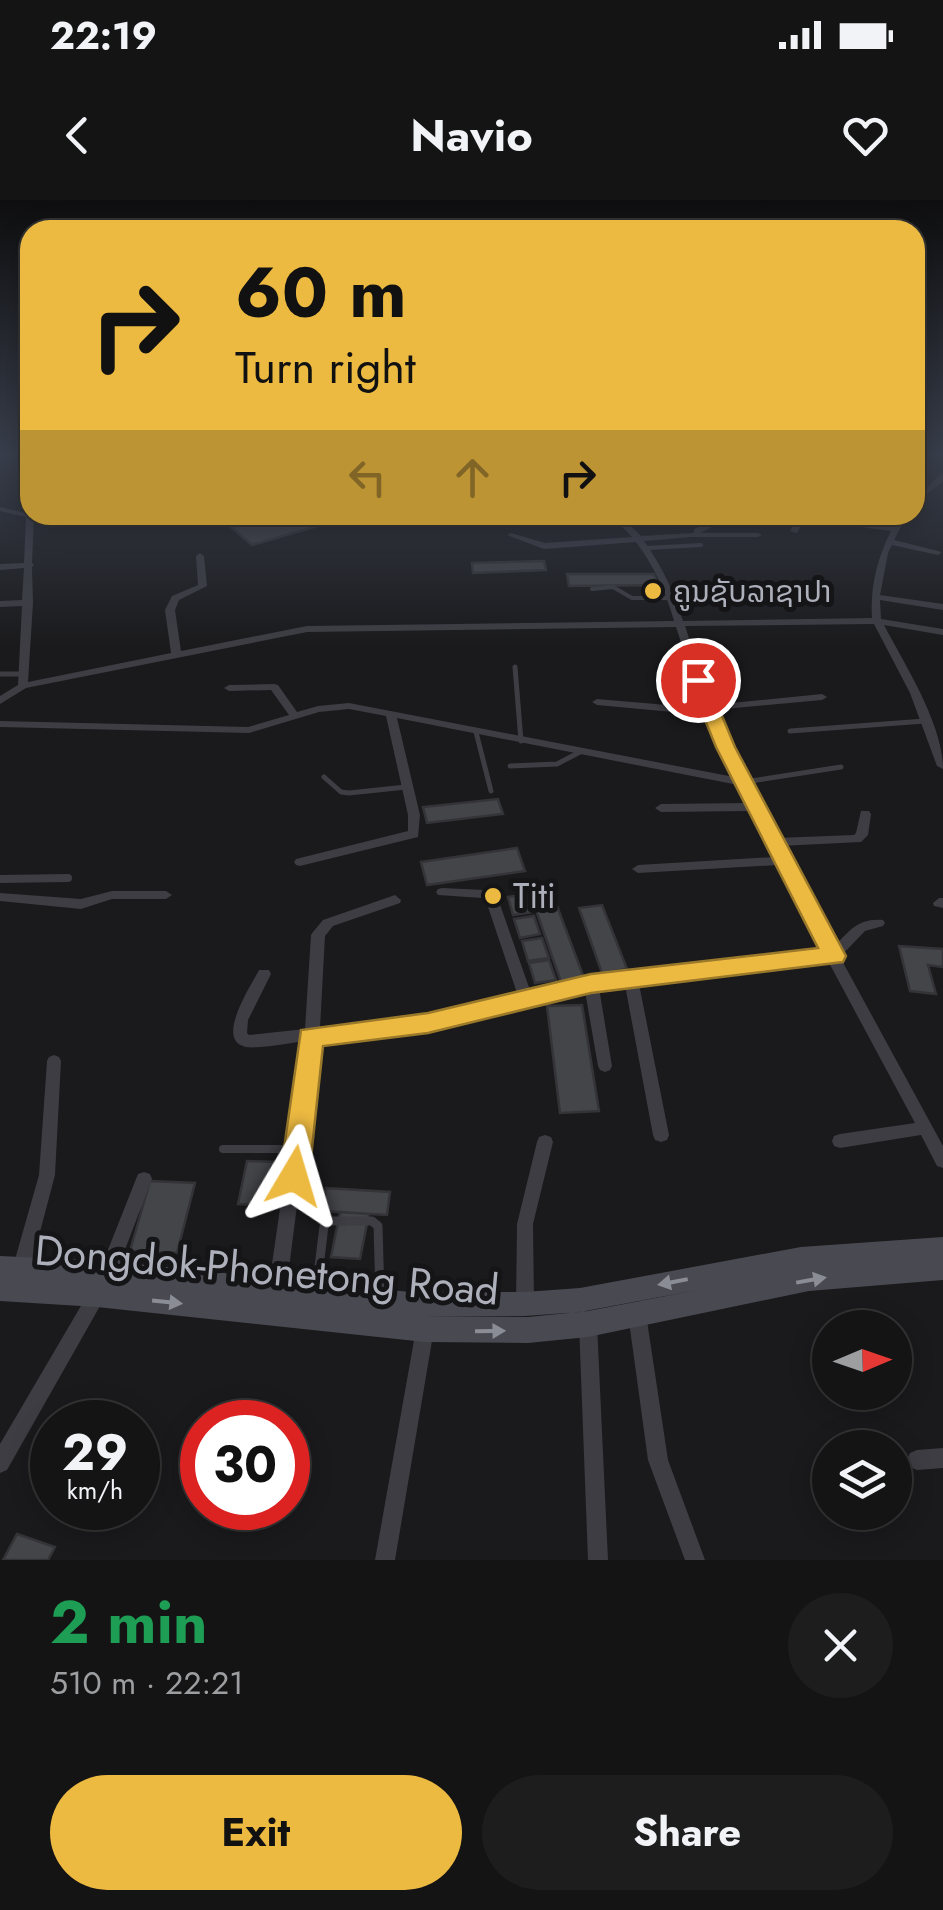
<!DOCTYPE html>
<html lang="en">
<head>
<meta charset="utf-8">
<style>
	:root { --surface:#141415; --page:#1d1d1e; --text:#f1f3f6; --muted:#9d9ea0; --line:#333334; --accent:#edba41 }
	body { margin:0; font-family:Jost,"Noto Sans Lao",sans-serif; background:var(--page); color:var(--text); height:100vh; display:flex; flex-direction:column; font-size:38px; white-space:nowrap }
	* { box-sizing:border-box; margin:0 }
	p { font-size:32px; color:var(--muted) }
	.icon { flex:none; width:55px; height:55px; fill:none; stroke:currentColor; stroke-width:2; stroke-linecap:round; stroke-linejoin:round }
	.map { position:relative; height:1360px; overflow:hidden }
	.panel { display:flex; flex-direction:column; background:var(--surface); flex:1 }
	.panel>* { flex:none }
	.top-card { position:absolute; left:20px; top:20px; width:905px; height:305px; border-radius:30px; box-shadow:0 5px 25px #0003,0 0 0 2px var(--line); background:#edba41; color:#111; overflow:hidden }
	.needle { width:65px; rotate:88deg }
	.buttons { position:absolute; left:812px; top:1110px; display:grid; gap:20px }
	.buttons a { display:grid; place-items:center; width:100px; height:100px; border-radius:50%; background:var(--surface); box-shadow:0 5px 25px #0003,0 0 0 2px var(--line); font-size:50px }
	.speed { position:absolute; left:30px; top:1200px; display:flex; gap:20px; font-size:50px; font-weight:700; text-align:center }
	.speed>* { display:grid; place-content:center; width:130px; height:130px; border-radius:50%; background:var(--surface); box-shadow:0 5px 25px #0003,0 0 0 2px var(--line); line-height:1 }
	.speed small { font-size:25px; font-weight:400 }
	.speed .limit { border:15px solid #d22; background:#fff; color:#111 }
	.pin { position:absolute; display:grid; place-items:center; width:85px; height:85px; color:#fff; margin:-42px; border:5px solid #fff; border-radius:50%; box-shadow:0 2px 10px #0007 }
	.me { position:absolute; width:110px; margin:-55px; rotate:7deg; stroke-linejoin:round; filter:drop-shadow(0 0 8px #0008) }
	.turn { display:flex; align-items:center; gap:35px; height:210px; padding:0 50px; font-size:45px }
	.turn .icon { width:130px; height:130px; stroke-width:2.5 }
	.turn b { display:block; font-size:70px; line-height:85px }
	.lanes { display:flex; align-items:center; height:95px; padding:0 50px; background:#0003; justify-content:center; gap:50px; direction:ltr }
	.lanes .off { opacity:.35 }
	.round { display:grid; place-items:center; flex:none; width:105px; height:105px; border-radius:52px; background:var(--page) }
	.head { display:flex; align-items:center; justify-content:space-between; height:170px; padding:0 50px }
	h1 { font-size:60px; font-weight:700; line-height:75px; color:#1e9e55 }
	.primary-button { display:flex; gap:20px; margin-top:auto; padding:20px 50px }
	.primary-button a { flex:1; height:115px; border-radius:60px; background:var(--accent); color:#111; font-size:40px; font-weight:700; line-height:115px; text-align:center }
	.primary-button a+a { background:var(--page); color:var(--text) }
	.status { display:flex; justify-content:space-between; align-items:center; height:70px; padding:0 50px; background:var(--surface); direction:ltr }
	.status svg { height:28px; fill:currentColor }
	header { display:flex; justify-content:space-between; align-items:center; height:130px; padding:0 50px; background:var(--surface); font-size:45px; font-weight:700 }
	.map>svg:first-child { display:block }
</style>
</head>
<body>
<div class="status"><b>22:19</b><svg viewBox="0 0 49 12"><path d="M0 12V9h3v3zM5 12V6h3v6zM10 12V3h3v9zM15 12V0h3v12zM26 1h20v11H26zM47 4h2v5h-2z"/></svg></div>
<header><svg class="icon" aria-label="back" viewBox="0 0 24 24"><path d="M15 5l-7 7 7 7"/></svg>Navio<svg class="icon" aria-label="heart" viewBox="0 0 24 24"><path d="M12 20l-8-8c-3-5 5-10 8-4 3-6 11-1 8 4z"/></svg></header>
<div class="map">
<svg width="943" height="1360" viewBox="0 0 943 1360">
	<rect width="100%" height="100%" fill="#1a1a1c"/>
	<!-- building -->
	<path fill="#444549" stroke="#343438" stroke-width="2.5" d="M217 315H317L328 323 252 345Z
		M544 361 546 370 473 373 472 363Z
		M567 374H654L658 385 569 386Z
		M498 599 503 614 427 623 423 607Z
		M517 648 525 671 427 685 421 662Z
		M527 694 533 712 513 715 508 697Z
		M602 705 627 769 602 773 579 708Z
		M557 706 584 778 561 782 536 710Z
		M534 716 540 734 520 738 514 719Z
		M542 738 549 758 528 761 522 741Z
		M899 746 943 749V767L928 765 936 794 910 791Z
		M549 760 556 780 535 783 529 763Z
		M582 805 599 911 560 913 547 806Z
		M247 961 283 962 274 1006 238 1004Z
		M150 981 195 983 177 1053 130 1051Z
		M326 988 390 992 387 1015 322 1011Z
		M340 1012 369 1014 360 1059 331 1057Z
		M17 1334 55 1347 48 1360H3Z"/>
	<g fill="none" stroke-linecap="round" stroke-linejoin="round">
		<!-- lane-far3 -->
		<path stroke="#3d3d43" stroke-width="4" d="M325 315 336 324
			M32 317 57 315
			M552 325 621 320
			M647 348 701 345
			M592 389 613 387 632 398H671"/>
		<!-- lane-far2 -->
		<path stroke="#3d3d43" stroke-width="5" d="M515 467 521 541
			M0 474H23
			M790 531 925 521
			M476 532 491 591
			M510 566 557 564 580 552
			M324 577 341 592 349 593 406 587
			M744 582 841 567"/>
		<!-- lane-far1 -->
		<path stroke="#3d3d43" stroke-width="8" d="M0 679 68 678
			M223 949H296"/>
		<!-- lane -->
		<path stroke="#3d3d43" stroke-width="9" d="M316 1091 324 1026 329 1021H372L378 1026 380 1095"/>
		<!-- street -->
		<path fill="#3d3d43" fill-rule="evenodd" d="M940 275H943V281L915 304V298Z
			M0 307 34 315 32 363 34 365 32 367 33 403 28 482 171 453 165 410 172 396 198 385 196 356 200 353 204 356 207 386 179 400 175 410 181 451 307 426 674 421C666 392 654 366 636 342L544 349 507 335 511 333 545 343 632 337 611 315H620L641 336 694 333V329L725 315H736L700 333H758L762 335 758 337H691L644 341C662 366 674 392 683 421L872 418C870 387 877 359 891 331L808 320 803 322 797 333 790 331 797 318 808 316 893 326 899 315H907L894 340 942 352 938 355 892 345 888 353 880 395 943 404V410L880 400 881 419 943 429V435L884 425C905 465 943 524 943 569L937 566 910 493 874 424 685 426 711 505 822 494 827 497 822 500 714 510 776 638 854 635 856 633 861 611H869L871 614 868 635 861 642 780 646 834 747C850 730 858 718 883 720L885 723 883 726 865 731 840 757 943 946V968L937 966 921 935 840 948 834 946 832 941 834 936 840 934 915 923 828 761 639 784 669 935 667 940 661 942 655 940 653 935 625 785 599 788 612 866 610 870 605 872 600 870 598 866 585 791 428 829 318 840 286 1092 283 1098 277 1101 271 1098 268 1092 304 841C290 843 259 849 246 847 214 841 251 786 259 770H269L271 774 248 820 247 833 249 835 305 829 311 735 313 732 323 720 395 695 401 700 400 703 333 726 325 736 320 828 428 817 518 796 486 701 482 698 438 695 436 692 438 689 442 688 485 690 497 696 531 793 591 779 823 751 778 665 638 673 632 669 638 665 774 657 751 611 661 612 655 608 661 604 747 603 738 585 397 518 420 615 418 637 300 666 296 665 294 662 296 659 408 631V615L386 516 349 509 319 512 249 533 0 527V521L248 527 289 515 271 490 229 491 224 488 229 485 274 484 278 485 297 512 318 506 349 503 734 577 705 515 597 505 592 502 597 499 702 508 676 427 307 432 26 488 0 504V496L18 485 22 406 0 407V401L22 400 24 368 0 370V364L24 363 26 317 0 311Z
			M112 691H166L172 695 166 699H112L81 709 0 701V693L81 699Z
			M939 698H943V708L934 706 933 703Z
			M54 855 59 857 61 861 55 975 30 1070 27 1076 21 1078 15 1076 12 1070 39 975 47 861 49 857Z
			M545 935 551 937 553 942 533 1024 534 1104 531 1110 525 1113 519 1110 516 1104 517 1024 537 942 539 937Z
			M144 972 150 974 152 979 113 1081 107 1083 101 1081 98 1075 136 979 138 974Z
			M98 1084 104 1087 107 1093 104 1099 7 1270 0 1273V1244L92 1087Z
			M637 1105 643 1108 646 1114 668 1260 705 1360H685L648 1260 628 1114 631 1108Z
			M588 1115 594 1118 597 1124 608 1360H588L579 1124 582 1118Z
			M425 1120 431 1123 434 1129 395 1360H375L416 1129 419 1123Z
			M943 1248V1268L917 1270 910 1267 907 1260 910 1253 917 1250Z"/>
		<!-- secondary -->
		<path fill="#494a51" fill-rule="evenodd" d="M943 1037V1080L809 1091 588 1137 528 1143 425 1142 97 1107 0 1101V1056L107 1061 410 1092H525L580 1088 801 1047ZM708 1088 588 1111 528 1117 423 1116H525L580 1112Z"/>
	</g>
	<!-- one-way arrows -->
	<defs><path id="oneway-solid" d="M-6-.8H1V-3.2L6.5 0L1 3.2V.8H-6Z" transform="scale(2.5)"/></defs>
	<g fill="#8a8c96">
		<use href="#oneway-solid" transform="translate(811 1080) rotate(-10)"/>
		<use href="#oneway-solid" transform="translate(673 1082) rotate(169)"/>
		<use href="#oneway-solid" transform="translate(167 1102) rotate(6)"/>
		<use href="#oneway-solid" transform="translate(490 1131) rotate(-1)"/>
	</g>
	<!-- sky -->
	<linearGradient id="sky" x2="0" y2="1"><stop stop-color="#0e0e0f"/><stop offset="0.57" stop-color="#383e4b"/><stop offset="1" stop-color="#383e4b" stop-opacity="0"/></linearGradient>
	<rect width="943" height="446" fill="url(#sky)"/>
	<!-- route -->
	<path fill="#edba41" stroke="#9a792a" stroke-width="2.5" d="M698 475 707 480 735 547 846 756 843 762 591 793 428 833 323 846 309 976 305 986 294 989 284 986 280 976 301 830 428 813 591 774 818 748 716 547 689 480Z"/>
	<!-- markers -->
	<g fill="#edba41" stroke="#151517" stroke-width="4">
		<circle cx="653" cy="391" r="10"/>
		<circle cx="493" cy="696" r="10"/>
	</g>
	<g text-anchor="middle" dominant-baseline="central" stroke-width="10" stroke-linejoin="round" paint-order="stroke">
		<!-- far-poi labels -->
		<g font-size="30" fill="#adb0bb" stroke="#151517" text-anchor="start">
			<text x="673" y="391">ຄູນຊັບລາຊາປາ</text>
		</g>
		<!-- poi labels -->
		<g font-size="35" fill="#adb0bb" stroke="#151517" text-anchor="start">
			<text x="513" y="696">Titi</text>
		</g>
		<!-- near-street labels -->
		<g font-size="42" fill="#adb0bb" stroke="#151517">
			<text transform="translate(267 1070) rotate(5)">Dongdok-Phonetong Road</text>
		</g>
	</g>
</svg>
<div class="buttons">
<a><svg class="needle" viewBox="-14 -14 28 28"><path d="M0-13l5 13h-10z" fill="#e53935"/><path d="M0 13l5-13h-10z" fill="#9d9ea0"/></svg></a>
<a><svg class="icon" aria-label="layers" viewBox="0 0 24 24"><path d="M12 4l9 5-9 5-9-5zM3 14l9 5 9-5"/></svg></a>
</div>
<div class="speed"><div>29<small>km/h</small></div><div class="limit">30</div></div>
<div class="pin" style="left:698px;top:480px;background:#d93025"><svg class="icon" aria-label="arrive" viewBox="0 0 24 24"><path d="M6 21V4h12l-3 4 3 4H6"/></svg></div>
<svg class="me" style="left:294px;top:976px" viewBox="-20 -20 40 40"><path d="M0-17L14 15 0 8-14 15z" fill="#edba41" stroke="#fff" stroke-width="4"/></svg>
<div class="top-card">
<div class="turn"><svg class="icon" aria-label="right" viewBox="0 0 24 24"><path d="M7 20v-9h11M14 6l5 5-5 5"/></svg><div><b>60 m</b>Turn right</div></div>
<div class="lanes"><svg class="icon off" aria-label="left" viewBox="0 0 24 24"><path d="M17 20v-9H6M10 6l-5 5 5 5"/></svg><svg class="icon off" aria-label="ahead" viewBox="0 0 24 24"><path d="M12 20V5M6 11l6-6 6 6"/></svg><svg class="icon" aria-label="right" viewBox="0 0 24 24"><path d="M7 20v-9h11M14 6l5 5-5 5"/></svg></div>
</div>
</div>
<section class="panel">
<div class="head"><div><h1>2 min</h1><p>510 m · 22:21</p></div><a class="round"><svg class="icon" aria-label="close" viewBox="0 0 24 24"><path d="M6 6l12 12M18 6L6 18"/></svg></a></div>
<div class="primary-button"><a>Exit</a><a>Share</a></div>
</section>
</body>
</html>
